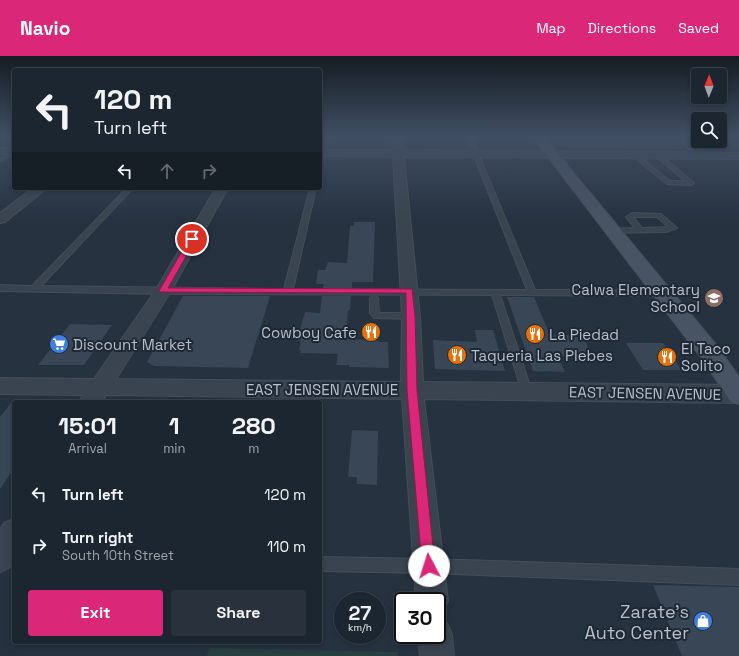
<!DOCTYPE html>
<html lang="en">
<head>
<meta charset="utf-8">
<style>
	:root { --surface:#1c2630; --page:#29323c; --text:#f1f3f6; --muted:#a0a5ab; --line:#3a434c; --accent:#db2777 }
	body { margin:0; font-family:"Space Grotesk",sans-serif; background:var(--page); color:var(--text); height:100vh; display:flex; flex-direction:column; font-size:15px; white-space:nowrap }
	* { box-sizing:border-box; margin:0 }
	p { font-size:13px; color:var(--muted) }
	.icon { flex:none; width:22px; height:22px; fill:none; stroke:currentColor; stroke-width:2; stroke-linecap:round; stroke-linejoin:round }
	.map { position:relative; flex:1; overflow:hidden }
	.panel { position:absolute; left:12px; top:344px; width:310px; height:244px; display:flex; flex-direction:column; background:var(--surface); border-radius:4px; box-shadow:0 2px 6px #0003,0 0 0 1px var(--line) }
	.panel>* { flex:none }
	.guide { position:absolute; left:12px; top:12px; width:310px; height:122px; border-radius:4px; box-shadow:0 2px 6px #0003,0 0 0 1px var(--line); background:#1c2630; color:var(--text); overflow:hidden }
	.needle { width:26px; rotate:1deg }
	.fabs { position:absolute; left:691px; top:12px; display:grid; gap:8px }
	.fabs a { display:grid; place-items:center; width:36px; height:36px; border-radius:4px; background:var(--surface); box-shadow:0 2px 6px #0003,0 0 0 1px var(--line); font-size:20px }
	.speed { position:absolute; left:334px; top:536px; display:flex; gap:8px; font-size:20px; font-weight:700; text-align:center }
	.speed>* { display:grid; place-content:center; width:52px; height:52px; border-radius:50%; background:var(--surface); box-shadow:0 2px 6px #0003,0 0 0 1px var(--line); line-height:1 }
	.speed small { font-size:10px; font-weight:400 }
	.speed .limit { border:2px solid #111; border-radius:6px; background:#fff; color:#111 }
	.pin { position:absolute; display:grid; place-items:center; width:34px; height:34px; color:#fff; margin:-17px; border:2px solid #fff; border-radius:50%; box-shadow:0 1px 4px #0007 }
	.me { position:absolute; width:44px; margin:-22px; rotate:355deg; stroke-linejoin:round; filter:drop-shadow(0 0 3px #0008) }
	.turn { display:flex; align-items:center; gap:14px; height:84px; padding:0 16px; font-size:18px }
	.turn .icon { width:52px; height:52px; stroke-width:2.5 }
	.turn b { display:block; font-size:28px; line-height:34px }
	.lanes { display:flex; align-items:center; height:38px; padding:0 16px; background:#0003; justify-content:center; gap:20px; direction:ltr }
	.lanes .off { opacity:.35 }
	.eta { display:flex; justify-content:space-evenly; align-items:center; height:68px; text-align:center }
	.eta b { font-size:24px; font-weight:700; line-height:28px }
	.button { display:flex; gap:8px; margin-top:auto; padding:8px 16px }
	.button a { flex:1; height:46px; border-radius:4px; background:var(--accent); color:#fff; font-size:16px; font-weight:700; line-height:46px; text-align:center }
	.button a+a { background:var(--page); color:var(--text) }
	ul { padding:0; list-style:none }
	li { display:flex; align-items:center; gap:12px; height:52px; padding:0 16px }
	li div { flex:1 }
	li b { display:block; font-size:15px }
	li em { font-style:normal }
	header { display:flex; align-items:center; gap:24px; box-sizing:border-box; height:56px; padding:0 20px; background:var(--accent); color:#fff }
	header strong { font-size:19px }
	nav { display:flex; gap:22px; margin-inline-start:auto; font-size:14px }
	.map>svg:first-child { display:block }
</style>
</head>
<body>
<header>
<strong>Navio</strong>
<nav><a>Map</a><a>Directions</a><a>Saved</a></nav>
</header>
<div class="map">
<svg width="739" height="600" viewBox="0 0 739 600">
	<rect width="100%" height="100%" fill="#263240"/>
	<!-- green -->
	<path fill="#283f41" d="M553 80H667L684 93 568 92 562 91Z
		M209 592 398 596V600H207Z"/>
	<!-- building -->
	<path fill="#384656" d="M354 166H375L373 226H352V232H323L324 228H316L318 214H325L328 206 347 207 350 170H354Z
		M183 240H270L248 312 154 310 147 306Z
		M322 240H351L350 254H348L346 283 376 284 379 286H388L389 312 349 311V309H336L338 298 300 297 301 294H299L301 285 297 284 305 256 320 257Z
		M507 241H534L550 279H582L593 300H558L565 316 533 315Z
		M70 268 112 269 84 309H38Z
		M475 274H493L505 315 435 313 433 284 477 286Z
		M626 287H663L682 314H643Z
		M14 343V412L0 433V361Z
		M352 374 378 375 377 429 357 428V421H348Z
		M653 529 739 531V600H682Z"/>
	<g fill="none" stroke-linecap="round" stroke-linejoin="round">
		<defs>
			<path id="lane" d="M324 80H329L323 105 320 107V96Z
				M466 80H471L535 234H662L666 237 662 240 500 239 532 336 531 339 527 340 523 339 522 336 492 239 163 238 0 235V229L32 230 127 132H133L41 230 284 233 310 132H316L293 233 527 234Z
				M14 93V97L0 106V102Z
				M634 99H638L670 125H685L656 100 661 99 694 127 691 129 667 128 634 101Z
				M632 157 661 158 677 172 666 176 609 177 608 175 612 173 635 172 626 161ZM633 161H657L668 171 642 172Z
				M374 239 378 242 379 257H411L416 260 411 263 374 262 370 257V242Z
				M310 329 314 330 315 333 314 346H302L306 330Z
				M320 501 429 503 739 513V529L429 517 320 515Z"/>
			<path id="street" d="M392 80H402L403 94 693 96 672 80H684L706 97H739V103L404 101 420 260 423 326 739 329V347L424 343 448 545 443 556 437 559V545H416L402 343 106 339 102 346H79L83 339 0 338V322L94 323 155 235 216 132H228L171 235 116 323 401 326 402 260 393 101 320 100V94H393Z
				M0 92H14V98H0Z
				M33 132H47L5 166 0 167V157Z
				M14 463V505L10 511 0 516V474L4 467Z
				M437 563 447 567 452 579 454 600H420L418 579H437Z"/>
			<path id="secondary" d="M532 80H543L718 291 739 321V348L731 346 702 303Z"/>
		</defs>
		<!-- lane casing -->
		<use href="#lane" stroke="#444d59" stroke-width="2"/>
		<!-- street casing -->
		<use href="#street" stroke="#444d59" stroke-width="2"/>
		<!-- secondary casing -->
		<use href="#secondary" stroke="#444d59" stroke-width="2"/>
		<!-- lane -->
		<use href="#lane" fill="#3a4450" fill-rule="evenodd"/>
		<!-- street -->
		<use href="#street" fill="#3a4450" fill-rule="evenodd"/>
		<!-- secondary -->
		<use href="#secondary" fill="#485363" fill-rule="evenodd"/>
	</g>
	<!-- sky -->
	<linearGradient id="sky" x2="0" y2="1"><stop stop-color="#151c23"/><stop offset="0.49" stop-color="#414f64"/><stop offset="1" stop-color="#414f64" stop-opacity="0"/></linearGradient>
	<rect width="739" height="164" fill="url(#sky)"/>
	<!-- route -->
	<path fill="#db2777" stroke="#8e194d" d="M192 181 196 183 168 232 412 233 415 260 417 334 435 510 433 515 429 517 424 515 422 510 407 334 406 237 160 236 159 235 189 183Z"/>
	<!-- icons -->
	<defs>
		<symbol id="school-disc" viewBox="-11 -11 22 22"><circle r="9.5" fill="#8d6e63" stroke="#1f2935"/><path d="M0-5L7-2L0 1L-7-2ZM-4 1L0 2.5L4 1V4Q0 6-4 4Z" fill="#fff"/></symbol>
		<symbol id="restaurant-disc" viewBox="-11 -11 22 22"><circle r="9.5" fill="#e8710a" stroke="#1f2935"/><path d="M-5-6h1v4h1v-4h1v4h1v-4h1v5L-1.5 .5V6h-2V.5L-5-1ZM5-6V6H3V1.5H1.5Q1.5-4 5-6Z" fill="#fff"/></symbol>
		<symbol id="supermarket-disc" viewBox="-11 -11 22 22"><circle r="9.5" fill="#3f7fe0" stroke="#1f2935"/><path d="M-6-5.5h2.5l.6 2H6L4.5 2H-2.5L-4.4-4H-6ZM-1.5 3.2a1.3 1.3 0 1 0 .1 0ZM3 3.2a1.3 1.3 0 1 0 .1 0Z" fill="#fff"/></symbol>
		<symbol id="shop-disc" viewBox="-11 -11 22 22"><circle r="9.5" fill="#3f7fe0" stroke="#1f2935"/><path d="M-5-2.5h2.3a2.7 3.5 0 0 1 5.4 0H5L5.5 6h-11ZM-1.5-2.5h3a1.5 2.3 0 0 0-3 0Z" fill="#fff"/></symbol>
	</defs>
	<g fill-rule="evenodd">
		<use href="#school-disc" x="703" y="231" width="22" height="22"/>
		<use href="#restaurant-disc" x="360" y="265" width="22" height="22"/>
		<use href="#restaurant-disc" x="524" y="267" width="22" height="22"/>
		<use href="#supermarket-disc" x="48" y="277" width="22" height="22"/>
		<use href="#restaurant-disc" x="446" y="288" width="22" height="22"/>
		<use href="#restaurant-disc" x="656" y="290" width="22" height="22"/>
		<use href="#shop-disc" x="692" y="554" width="22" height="22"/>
	</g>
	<g text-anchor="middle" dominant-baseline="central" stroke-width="4" stroke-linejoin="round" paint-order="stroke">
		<!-- poi labels -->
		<g font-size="15" fill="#b7bfca" stroke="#1f2935" text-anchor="start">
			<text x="700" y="233" text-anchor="end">Calwa Elementary<tspan x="700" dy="17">School</tspan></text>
			<text x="357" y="276" text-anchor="end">Cowboy Cafe</text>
			<text x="549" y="278">La Piedad</text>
			<text x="73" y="288">Discount Market</text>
			<text x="681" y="292">El Taco<tspan x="681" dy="17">Solito</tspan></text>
			<text x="471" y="299">Taqueria Las Plebes</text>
		</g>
		<!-- street labels -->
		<g font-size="15" fill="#b7bfca" stroke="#1f2935">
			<text x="322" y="333">EAST JENSEN AVENUE</text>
			<text transform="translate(645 337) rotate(1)">EAST JENSEN AVENUE</text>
		</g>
		<!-- near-poi labels -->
		<g font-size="18" fill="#b7bfca" stroke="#1f2935" text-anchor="end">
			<text x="689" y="555">Zarate's<tspan x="689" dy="21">Auto Center</tspan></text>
		</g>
	</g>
</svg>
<div class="fabs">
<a><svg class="needle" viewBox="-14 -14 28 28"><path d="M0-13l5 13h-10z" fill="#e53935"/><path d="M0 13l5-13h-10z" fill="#a0a5ab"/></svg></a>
<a><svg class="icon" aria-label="search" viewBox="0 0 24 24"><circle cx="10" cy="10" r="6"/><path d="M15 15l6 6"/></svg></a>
</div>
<div class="speed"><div>27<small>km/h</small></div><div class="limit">30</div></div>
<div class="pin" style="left:192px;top:183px;background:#d93025"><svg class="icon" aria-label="arrive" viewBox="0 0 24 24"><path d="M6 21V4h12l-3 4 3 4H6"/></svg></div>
<svg class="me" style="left:429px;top:510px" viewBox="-20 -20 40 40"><circle r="19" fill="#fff"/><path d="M0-13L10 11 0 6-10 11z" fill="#db2777"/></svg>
<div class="guide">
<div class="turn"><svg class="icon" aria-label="left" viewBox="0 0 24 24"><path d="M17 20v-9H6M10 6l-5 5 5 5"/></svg><div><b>120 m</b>Turn left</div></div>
<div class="lanes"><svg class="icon" aria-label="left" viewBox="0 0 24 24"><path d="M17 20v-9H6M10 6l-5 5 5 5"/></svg><svg class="icon off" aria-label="ahead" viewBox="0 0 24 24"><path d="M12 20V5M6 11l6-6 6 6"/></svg><svg class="icon off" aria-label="right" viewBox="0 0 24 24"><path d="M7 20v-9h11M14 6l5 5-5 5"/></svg></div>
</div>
<section class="panel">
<div class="eta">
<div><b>15:01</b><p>Arrival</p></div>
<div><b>1</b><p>min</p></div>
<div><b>280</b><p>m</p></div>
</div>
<ul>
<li><svg class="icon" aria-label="left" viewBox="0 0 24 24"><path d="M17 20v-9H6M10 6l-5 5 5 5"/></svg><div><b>Turn left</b></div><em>120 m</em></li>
<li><svg class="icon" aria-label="right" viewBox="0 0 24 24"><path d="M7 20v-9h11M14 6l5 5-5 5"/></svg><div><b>Turn right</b><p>South 10th Street</p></div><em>110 m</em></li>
</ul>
<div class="button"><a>Exit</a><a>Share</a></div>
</section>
</div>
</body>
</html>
